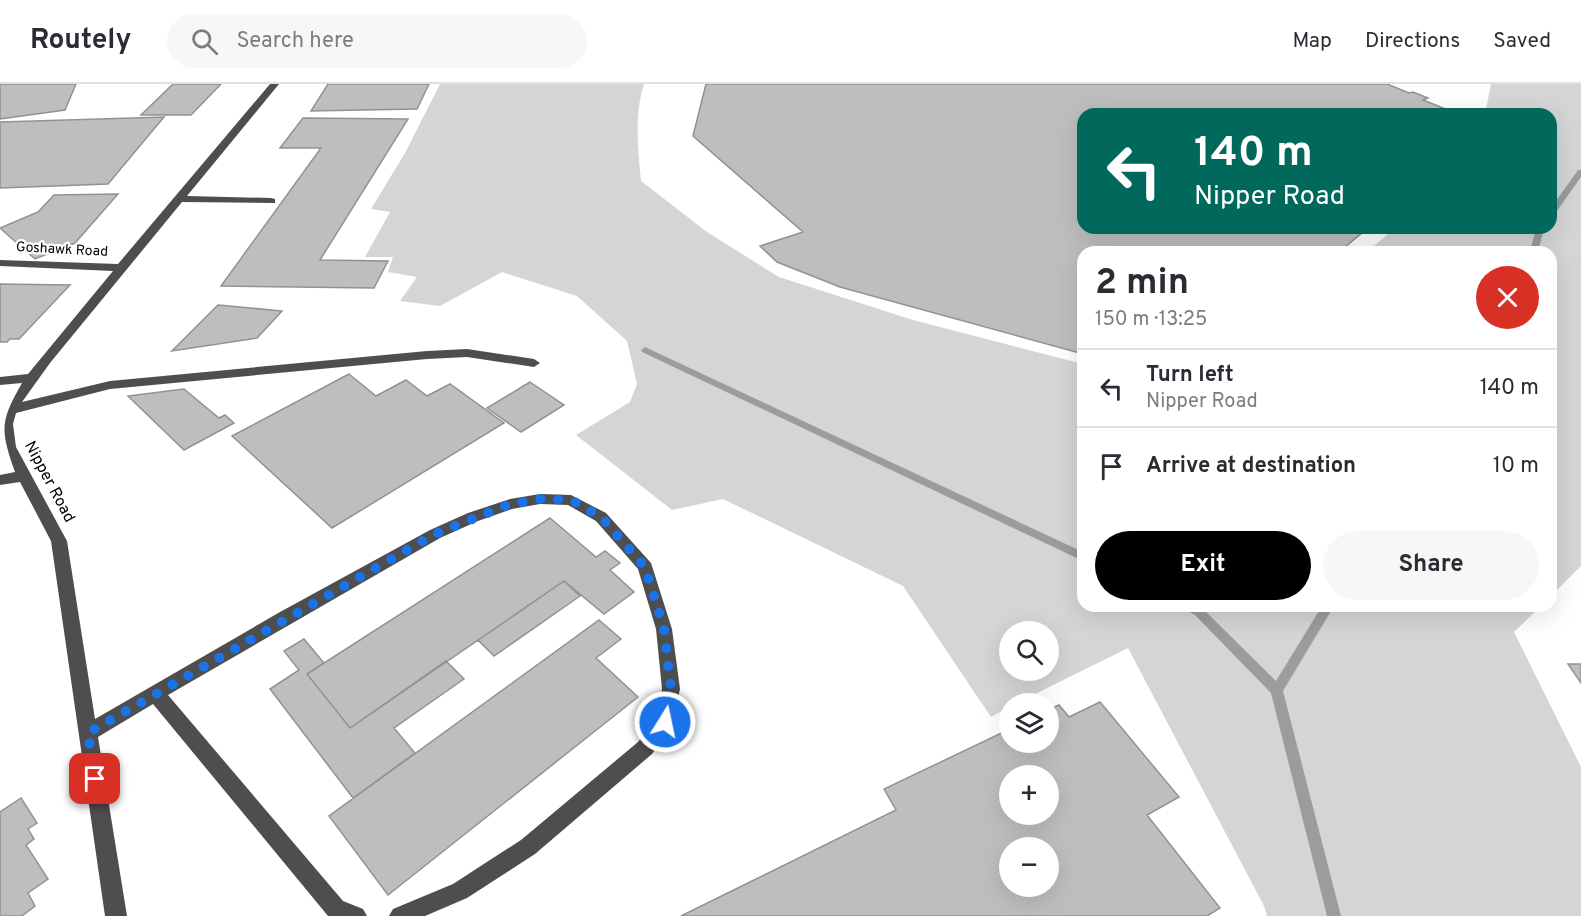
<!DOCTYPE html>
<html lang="en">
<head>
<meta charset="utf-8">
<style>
	:root { --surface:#fff; --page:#f7f7f7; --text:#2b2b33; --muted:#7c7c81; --line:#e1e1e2; --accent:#000 }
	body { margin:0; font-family:Overpass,sans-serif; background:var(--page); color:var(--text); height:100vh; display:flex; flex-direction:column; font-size:22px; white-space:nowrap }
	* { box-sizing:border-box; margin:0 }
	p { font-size:20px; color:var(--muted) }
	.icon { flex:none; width:33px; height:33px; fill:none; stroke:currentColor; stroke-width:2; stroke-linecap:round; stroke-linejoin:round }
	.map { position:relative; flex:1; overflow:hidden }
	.details { position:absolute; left:1077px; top:162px; width:480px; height:366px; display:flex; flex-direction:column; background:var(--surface); border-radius:18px; box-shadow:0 6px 24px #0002 }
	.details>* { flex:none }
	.hud { position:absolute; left:1077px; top:24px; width:480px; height:126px; border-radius:18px; box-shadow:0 6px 24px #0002; background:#00695c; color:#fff; overflow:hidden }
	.controls { position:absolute; left:999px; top:537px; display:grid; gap:12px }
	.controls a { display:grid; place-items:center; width:60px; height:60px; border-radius:50%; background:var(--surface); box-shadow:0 6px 24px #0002; font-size:30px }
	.pin { position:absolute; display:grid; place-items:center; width:51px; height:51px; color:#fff; margin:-26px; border-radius:12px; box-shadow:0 3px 9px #0006 }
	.me { position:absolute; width:66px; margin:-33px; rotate:10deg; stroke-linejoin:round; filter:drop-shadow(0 0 4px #0008) }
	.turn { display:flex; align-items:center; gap:21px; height:126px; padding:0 18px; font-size:27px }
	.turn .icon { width:78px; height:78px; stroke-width:2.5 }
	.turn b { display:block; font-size:42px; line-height:51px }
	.round { display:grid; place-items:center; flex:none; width:63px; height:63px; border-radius:32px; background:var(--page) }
	.head { display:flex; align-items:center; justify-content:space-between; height:102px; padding:0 18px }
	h1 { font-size:36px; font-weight:700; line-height:45px }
	.button { display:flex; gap:12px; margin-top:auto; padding:12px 18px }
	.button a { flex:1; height:69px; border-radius:36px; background:var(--accent); color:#fff; font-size:24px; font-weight:700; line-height:69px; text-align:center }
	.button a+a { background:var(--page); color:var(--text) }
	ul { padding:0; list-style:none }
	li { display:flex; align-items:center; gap:18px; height:78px; padding:0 18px; border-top:2px solid var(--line) }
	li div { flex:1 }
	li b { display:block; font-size:22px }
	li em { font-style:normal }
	header { display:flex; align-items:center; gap:36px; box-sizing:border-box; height:84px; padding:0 30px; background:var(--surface); border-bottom:2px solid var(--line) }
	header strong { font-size:28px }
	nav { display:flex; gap:33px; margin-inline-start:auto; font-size:21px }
	.search { width:420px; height:54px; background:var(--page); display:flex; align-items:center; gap:15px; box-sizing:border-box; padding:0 21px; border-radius:33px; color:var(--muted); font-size:22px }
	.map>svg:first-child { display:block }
</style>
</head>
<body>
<header>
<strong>Routely</strong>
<div class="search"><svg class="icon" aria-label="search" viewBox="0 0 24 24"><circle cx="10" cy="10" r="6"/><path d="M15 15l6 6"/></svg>Search here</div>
<nav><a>Map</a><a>Directions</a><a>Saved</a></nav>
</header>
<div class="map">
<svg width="1581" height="832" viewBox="0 0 1581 832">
	<rect width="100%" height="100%" fill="#fff"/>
	<!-- green -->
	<path fill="#d5d5d5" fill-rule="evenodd" d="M440 0H644C634 31 638 65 641 97L707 148 779 193 913 236 1083 280V522H1541L1514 548 1581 683V832H1267L1264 822 1128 564 1017 619 1010 620 1009 623 991 633 903 502 723 415 672 426 576 351 630 318 637 300 627 257 577 212 502 188 440 222 400 217 417 193 388 188 393 173H365L390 128 371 125 405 69ZM1010 548H1048V586H1010Z
		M1491 0H1581V482L1551 512V168H1367L1395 144H1551V30H1485Z"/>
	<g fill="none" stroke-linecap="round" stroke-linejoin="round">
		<!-- stream -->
		<path fill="#9c9c9c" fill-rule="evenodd" d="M1578 86H1581V93L1554 131H1551V124Z
			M1536 144H1544L1538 168H1530Z
			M645 263 1083 468V477L642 268 641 266Z
			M1181 522H1198L1203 525 1276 597 1322 522H1334L1283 607 1341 832H1327L1271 609 1195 531 1183 525Z"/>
	</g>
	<!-- building -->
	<path fill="#bebebe" stroke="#929292" stroke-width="1.5" fill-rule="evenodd" d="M0 0H76L65 26 0 35Z
		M173 0H221L191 31H141Z
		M328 0H429L417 25 311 27Z
		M706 0H1387L1409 9 1413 8 1428 14 1423 16 1458 30H1083V144H1368L1339 168H1083V270L840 203 777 178 760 162 803 148 693 52Z
		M164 33 108 100 0 104V38Z
		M303 34 408 35 320 176 388 177 374 204 221 202 321 64H280Z
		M118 110 75 159 35 175 0 144 38 128 54 111Z
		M0 200 70 201 19 255H10L7 258H0Z
		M218 221 282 227 257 254 172 267Z
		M349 290 376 312 406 296 427 312 450 300 504 339 332 444 232 352Z
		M530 298 564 321 521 348 487 324Z
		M184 305 219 334 225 331 234 339 184 366 128 312Z
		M550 434 596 473 605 467 620 479 610 486 634 508 604 530 564 497 350 644 307 590Z
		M564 497 580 512 494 572 478 556Z
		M599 536 621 555 596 574 638 613 388 811 329 732Z
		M304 555 324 579 307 590 350 644 446 577 464 595 394 644 415 669 353 714 270 605 299 586 284 567Z
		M1568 580H1581V599Z
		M1100 618 1179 713 1147 731 1220 824 1207 832H681L896 726 884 705 1010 645V658H1048V626L1059 621 1069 633ZM1010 692H1048V730H1010ZM1010 764H1048V802H1010Z
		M21 714 37 739 28 745 34 755 26 761 48 795 28 809 35 822 22 832H0V728Z"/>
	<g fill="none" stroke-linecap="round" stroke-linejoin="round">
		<!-- minor -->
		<path fill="#4e4e4e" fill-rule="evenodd" d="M270 0H279L187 112 271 114 275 115V119L182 118 50 279 22 318 110 297 427 267 467 265 534 275 540 279 534 283 467 273 427 275 110 305 16 329 13 340 16 363 67 457 95 635 280 528 430 446 468 429 510 415 540 410 571 411 606 429 651 479 672 545 680 605 671 644 652 670 535 770 467 814 425 832H389L393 825 453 800 521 756 638 658 656 635 662 605 656 545 638 485 596 437 568 421 540 420 512 425 478 437 440 454 168 611 343 817 363 825 367 832H328L153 620 98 653 127 832H105L51 457 20 398 0 401V391L15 388C0 346 0 337 22 299L0 301V293L28 290 113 187 0 182V176L118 180Z"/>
	</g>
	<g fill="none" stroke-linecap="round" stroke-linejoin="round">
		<!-- route -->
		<path stroke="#1a73e8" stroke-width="10" stroke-dasharray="0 18" d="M95 695 88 649 435 450 510 420 540 415 571 416 601 433 645 483 664 545 671 605 665 638"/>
	</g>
	<g text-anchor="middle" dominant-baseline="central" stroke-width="4.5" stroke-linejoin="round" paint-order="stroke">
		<!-- far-street labels -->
		<g font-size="14" fill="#000" stroke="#fff">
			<text transform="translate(62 166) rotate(3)">Goshawk Road</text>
		</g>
		<!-- street labels -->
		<g font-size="16" fill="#000" stroke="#fff">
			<text transform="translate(49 398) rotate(62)">Nipper Road</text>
		</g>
	</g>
</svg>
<div class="controls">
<a><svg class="icon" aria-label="search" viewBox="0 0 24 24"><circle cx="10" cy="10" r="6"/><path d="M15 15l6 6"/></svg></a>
<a><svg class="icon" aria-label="layers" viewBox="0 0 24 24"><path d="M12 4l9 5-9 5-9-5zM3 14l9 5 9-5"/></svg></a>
<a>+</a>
<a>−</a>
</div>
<div class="pin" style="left:95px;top:695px;background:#d93025"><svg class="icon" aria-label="arrive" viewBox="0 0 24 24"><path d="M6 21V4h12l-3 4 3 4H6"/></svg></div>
<svg class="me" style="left:665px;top:638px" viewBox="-20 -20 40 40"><circle r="17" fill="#1a73e8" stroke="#fff" stroke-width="3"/><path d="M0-11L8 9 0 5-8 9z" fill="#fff"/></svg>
<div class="hud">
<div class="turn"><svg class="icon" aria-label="left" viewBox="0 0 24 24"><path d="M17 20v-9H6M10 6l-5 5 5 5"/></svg><div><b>140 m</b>Nipper Road</div></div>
</div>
<section class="details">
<div class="head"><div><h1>2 min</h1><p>150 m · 13:25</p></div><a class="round" style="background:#d93025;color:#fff"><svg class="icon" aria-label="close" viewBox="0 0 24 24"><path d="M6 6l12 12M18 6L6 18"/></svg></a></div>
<ul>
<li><svg class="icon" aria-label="left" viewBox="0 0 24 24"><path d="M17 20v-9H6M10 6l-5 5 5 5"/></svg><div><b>Turn left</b><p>Nipper Road</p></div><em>140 m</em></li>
<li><svg class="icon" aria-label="arrive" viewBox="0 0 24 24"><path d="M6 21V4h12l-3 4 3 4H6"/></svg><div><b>Arrive at destination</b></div><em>10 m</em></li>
</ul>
<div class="button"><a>Exit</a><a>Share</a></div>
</section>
</div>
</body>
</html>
